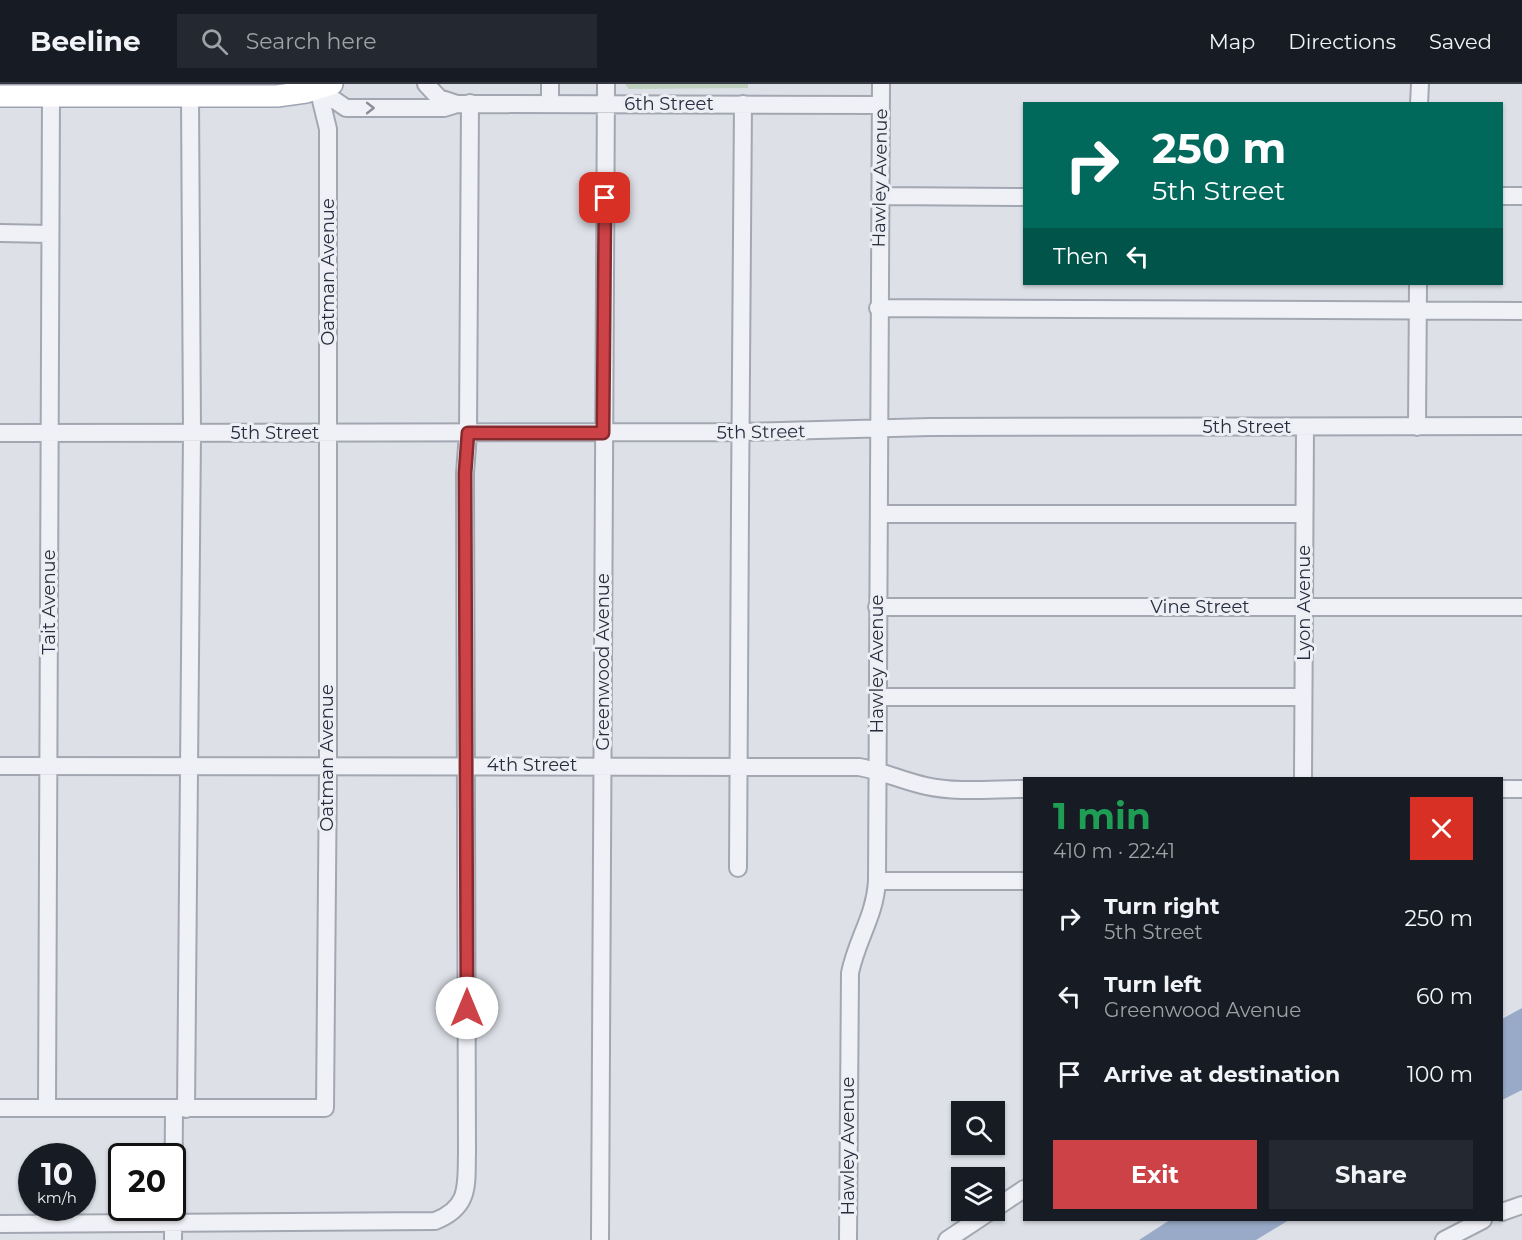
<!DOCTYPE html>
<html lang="en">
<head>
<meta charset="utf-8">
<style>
	:root { --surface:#171b24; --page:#242831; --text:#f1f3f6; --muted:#9ea1a6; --line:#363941; --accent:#cd4246 }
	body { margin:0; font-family:Montserrat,sans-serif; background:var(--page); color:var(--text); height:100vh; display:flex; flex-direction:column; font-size:22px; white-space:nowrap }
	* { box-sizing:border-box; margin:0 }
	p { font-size:20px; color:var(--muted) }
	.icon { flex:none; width:33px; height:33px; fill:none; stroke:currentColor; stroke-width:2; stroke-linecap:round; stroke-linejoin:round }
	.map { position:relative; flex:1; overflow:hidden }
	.panel { position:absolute; left:1023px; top:693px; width:480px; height:444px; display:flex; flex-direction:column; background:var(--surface); border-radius:0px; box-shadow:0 2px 4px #0004 }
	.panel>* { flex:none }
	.guide { position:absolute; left:1023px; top:18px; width:480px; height:183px; border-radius:0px; box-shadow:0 2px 4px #0004; background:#00695c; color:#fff; overflow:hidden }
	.tools { position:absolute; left:951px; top:1017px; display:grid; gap:12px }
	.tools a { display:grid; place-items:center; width:54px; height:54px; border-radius:0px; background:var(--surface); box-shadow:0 2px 4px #0004; font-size:30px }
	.speed { position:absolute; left:18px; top:1059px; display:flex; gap:12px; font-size:30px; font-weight:700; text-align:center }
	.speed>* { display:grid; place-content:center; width:78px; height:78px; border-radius:50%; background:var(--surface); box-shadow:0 2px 4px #0004; line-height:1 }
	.speed small { font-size:15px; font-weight:400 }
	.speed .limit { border:3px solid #111; border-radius:9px; background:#fff; color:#111 }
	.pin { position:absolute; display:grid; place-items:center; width:51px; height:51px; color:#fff; margin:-26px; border-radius:12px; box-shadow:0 3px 9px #0006 }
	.me { position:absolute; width:66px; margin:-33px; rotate:0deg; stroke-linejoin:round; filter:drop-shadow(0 0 4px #0008) }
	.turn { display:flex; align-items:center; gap:21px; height:126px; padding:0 30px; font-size:27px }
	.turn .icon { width:78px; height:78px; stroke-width:2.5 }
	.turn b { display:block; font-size:42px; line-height:51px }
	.then { display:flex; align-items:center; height:57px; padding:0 30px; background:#0003; gap:12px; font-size:22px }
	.round { display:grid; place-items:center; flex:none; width:63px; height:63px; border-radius:0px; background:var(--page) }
	.summary { display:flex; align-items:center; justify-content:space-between; height:102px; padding:0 30px }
	h1 { font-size:36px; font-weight:700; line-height:45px; color:#1e9e55 }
	.action { display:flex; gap:12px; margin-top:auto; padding:12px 30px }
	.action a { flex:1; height:69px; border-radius:0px; background:var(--accent); color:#fff; font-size:24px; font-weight:700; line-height:69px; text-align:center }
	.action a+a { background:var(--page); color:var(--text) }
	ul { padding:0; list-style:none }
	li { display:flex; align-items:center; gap:18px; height:78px; padding:0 30px }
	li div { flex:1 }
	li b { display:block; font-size:22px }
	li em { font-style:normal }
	header { display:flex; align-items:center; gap:36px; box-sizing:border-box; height:84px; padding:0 30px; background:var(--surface); border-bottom:2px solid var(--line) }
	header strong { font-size:28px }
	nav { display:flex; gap:33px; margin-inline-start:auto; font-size:21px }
	.search { width:420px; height:54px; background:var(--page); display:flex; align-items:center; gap:15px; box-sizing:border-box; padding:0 21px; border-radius:0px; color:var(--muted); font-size:22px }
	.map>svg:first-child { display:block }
</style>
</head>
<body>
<header>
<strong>Beeline</strong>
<div class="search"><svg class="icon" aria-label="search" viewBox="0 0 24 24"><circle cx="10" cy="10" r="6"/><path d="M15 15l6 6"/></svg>Search here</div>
<nav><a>Map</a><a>Directions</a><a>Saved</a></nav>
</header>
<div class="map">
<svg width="1522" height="1156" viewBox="0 0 1522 1156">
	<rect width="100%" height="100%" fill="#dde0e7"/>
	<!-- green -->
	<path fill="#c1d1bf" d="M625 0H748V4L629 5Z"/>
	<!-- water -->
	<path fill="#98aac7" d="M1522 924V1006L1502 1016V935Z
		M1170 1136H1289L1256 1156H1139Z"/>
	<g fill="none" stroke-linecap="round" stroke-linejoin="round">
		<defs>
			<path id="minor" d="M426 0 439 14 457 20 881 21
				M550 0V19
				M317 4 346 24H444L454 21
				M1419 20 1420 0
				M880 112 1024 113
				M1502 112H1522
				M0 149 50 150
				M878 224 1522 227
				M1417 343 1418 200
				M0 349 741 348 930 343 1522 342
				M879 430H1304
				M877 523H1522
				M878 613H1303
				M0 682 859 683C882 687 903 697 926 702 957 709 993 705 1024 705
				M1303 694 1305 344
				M1502 705H1522
				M738 784C738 529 742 275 743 20
				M877 797H1024
				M0 1024H325L328 682V45L317 0
				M47 1024 51 12
				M186 1025 192 349 190 12
				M994 1125 1024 1105
				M1502 1128 1522 1121
				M0 1140 435 1137C471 1123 466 1100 467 1068L465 389 468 349 470 19
				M173 1156 174 1025
				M600 1156 606 0
				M848 1156 850 889C857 855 875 832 877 797L881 0
				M947 1156 992 1126
				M1444 1156 1483 1136"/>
			<path id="major" d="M0 12H277L306 8 332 0"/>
		</defs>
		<!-- minor casing -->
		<use href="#minor" stroke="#a3a7b1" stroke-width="20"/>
		<!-- major casing -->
		<use href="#major" stroke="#9da3b3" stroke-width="24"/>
		<!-- minor -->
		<use href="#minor" stroke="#f0f1f6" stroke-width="16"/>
		<!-- major -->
		<use href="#major" stroke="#fff" stroke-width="21"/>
	</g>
	<!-- one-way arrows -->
	<defs><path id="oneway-chevron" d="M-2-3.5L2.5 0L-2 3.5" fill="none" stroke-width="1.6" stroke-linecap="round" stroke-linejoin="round" transform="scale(1.5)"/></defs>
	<use stroke="#8c8f9a" href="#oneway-chevron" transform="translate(370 24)"/>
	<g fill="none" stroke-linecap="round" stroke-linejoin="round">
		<defs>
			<path id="route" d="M467 924 465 389 468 349H603L605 114"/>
		</defs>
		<!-- route casing -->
		<use href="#route" stroke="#852b2e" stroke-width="15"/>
		<!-- route -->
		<use href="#route" stroke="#cd4246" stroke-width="10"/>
	</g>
	<g text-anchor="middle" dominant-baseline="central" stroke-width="6" stroke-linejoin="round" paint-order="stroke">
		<!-- street labels -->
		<g font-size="18" fill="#272d3e" stroke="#edeff5">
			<text x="669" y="20">6th Street</text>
			<text transform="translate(880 94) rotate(-89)">Hawley Avenue</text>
			<text transform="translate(328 188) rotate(-90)">Oatman Avenue</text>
			<text x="1247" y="343">5th Street</text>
			<text transform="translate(761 348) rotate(-1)">5th Street</text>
			<text x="275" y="349">5th Street</text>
			<text transform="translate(49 518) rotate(-90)">Tait Avenue</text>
			<text transform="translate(1304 519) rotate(-90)">Lyon Avenue</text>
			<text x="1200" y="523">Vine Street</text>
			<text transform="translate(603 578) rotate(-90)">Greenwood Avenue</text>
			<text transform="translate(877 580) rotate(-90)">Hawley Avenue</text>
			<text transform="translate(327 674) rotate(-90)">Oatman Avenue</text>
			<text x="532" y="681">4th Street</text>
			<text transform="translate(848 1062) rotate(-90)">Hawley Avenue</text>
		</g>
	</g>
</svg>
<div class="tools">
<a><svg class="icon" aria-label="search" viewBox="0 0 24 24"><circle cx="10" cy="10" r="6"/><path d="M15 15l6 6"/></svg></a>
<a><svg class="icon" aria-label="layers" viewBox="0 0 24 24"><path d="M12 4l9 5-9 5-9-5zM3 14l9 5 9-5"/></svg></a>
</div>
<div class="speed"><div>10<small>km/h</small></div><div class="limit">20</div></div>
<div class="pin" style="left:605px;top:114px;background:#d93025"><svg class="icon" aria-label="arrive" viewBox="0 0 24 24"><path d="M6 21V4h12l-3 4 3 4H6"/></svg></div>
<svg class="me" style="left:467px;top:924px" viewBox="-20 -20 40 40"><circle r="19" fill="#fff"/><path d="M0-13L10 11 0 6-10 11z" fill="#cd4246"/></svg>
<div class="guide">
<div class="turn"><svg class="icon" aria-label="right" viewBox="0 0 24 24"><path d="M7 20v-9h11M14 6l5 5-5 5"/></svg><div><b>250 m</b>5th Street</div></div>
<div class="then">Then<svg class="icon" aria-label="left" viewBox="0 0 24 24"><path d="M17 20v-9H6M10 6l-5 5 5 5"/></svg></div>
</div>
<section class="panel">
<div class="summary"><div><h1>1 min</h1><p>410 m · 22:41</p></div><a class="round" style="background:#d93025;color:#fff"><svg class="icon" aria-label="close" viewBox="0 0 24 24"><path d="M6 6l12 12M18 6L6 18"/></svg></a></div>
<ul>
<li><svg class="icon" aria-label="right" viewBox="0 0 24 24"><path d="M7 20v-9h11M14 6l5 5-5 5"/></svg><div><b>Turn right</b><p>5th Street</p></div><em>250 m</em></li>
<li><svg class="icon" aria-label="left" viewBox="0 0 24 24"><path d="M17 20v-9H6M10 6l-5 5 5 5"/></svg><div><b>Turn left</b><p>Greenwood Avenue</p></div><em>60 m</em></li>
<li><svg class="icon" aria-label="arrive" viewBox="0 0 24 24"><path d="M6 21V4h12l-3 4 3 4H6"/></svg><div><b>Arrive at destination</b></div><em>100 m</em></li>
</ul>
<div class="action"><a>Exit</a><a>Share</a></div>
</section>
</div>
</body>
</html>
